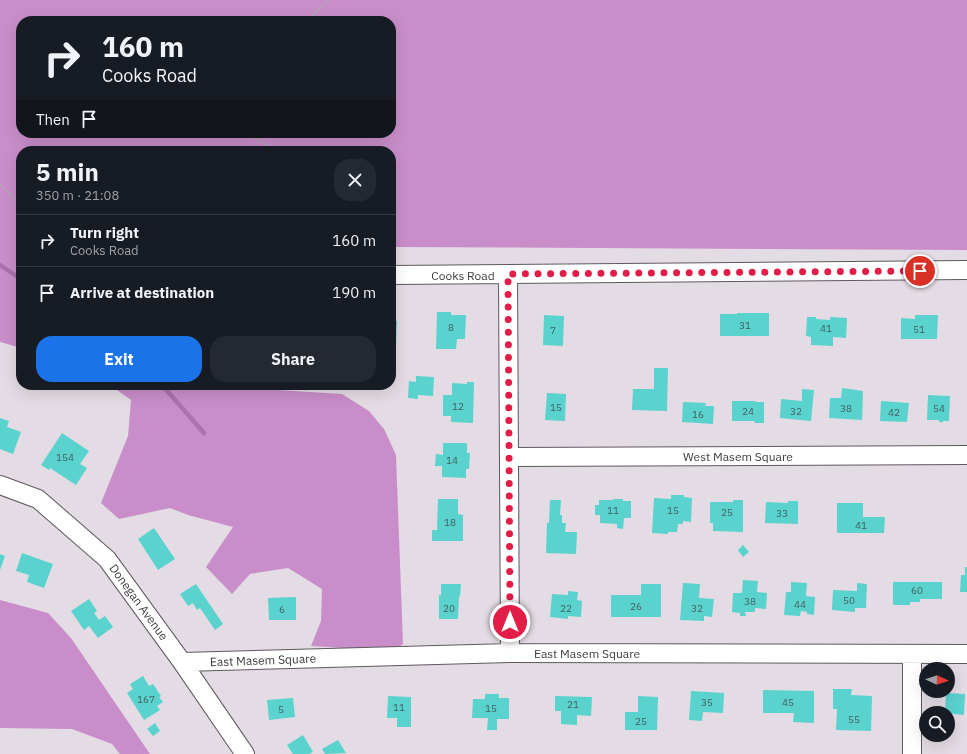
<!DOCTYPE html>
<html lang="en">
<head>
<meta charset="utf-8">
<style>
	:root { --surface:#171b24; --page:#242831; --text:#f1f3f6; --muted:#9ea1a6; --line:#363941; --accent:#1a73e8 }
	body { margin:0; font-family:"IBM Plex Sans",sans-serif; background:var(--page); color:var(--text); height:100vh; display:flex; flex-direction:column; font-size:15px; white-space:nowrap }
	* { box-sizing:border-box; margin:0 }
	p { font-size:13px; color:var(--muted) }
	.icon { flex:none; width:22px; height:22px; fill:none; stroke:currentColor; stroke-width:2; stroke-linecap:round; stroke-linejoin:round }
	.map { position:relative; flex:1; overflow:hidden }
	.panel { position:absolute; left:16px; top:146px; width:380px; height:244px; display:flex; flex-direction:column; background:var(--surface); border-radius:16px; box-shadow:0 4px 16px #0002 }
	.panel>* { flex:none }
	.banner { position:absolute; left:16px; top:16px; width:380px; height:122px; border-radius:16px; box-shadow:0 4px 16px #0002; background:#171b24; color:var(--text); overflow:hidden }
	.needle { width:26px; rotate:93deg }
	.tools { position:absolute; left:919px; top:662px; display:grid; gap:8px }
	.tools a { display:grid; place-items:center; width:36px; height:36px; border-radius:50%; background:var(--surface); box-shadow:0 4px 16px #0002; font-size:20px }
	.pin { position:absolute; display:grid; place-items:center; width:34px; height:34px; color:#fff; margin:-17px; border:2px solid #fff; border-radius:50%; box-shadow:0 1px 4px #0007 }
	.me { position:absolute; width:44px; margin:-22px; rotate:0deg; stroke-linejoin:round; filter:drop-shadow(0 0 3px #0008) }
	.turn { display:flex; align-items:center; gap:14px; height:84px; padding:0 20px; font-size:18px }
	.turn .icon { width:52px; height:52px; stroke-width:2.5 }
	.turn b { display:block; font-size:28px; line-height:34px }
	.then { display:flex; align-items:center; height:38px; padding:0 20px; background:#0003; gap:8px; font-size:15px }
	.round { display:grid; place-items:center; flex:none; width:42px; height:42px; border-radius:16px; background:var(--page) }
	.summary { display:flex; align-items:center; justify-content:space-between; height:68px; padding:0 20px }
	h1 { font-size:24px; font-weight:700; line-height:30px }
	.action { display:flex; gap:8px; margin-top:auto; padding:8px 20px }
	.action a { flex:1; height:46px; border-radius:16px; background:var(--accent); color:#fff; font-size:16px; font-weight:700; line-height:46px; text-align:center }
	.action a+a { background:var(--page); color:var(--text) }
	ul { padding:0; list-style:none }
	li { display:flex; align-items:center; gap:12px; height:52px; padding:0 20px; border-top:1px solid var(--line) }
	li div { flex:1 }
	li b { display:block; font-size:15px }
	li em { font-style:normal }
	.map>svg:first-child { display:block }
</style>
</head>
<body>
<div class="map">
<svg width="967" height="754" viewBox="0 0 967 754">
	<rect width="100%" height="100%" fill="#e4dce4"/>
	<!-- forest -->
	<path fill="#c98eca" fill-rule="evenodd" d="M0 0H967V250L391 247V151H21V348L0 342ZM21 21H391V133H21Z
		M110 385H247L249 389 278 390 342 394 369 411 384 429 396 455 403 644 392 651 311 646 321 621 322 589 288 568 250 574 232 594 206 567 233 527 188 515 170 508 119 519 101 503 128 436 131 400Z
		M0 600 48 613 71 638 150 754H120L112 744 72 729 0 728Z"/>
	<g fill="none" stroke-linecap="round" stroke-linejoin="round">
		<!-- stream -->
		<path stroke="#ab72ad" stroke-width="4.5" d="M0 265 21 279
			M162 385 204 433"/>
	</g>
	<!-- building -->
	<path fill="#5ad2ce" d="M437 312H451V315H466L465 339H457L456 349H436Z
		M737 313H769V336H720V314H737Z
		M544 315 564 316 563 346 543 345Z
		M915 315H938L937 339H901V318L915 319Z
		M807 317H816V319L830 320V317L847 318 846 338 833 337V346L811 345V337L806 336Z
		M391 321H397L396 345H391Z
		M654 368H668L667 411 632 410 633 389H654Z
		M416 376 434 377 433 396 418 395V399L408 398 409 381 416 382Z
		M467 382H474L473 423 451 422V416H443V395H452V383L467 384Z
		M842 388 863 391 862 420 829 418 830 398H841Z
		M802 389 814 390 811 421 780 418 781 399 802 401Z
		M547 393 566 394 565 421 545 420Z
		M928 395 950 396 949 421H943V422H939V420H927Z
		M732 401H756L755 402H764V423H754L755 421H732Z
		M881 401 909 403 907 422 880 421Z
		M683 402 706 403 705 406H714L713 424 682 422Z
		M0 418 9 421 7 427 21 432 13 454 0 449Z
		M62 433 89 451 80 464 87 468 76 485 50 468 49 470 41 465Z
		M443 443H467V453H470L469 469H466V478L442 477V466H435L436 454 443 455Z
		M671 495H684V497L692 498 691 522 683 521V524H678L677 532H668V534L652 533 654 498 671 499Z
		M438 499H458V514L463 515V541H432V530H437Z
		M613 499H623V501H631V518H624L623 529 617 528V524L600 523V515H595V505H599V500H613Z
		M550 500H561L560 515H562V523H566L565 532H577L576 554 546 553 547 523H549Z
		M733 500H743V532L713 531V523H710V502H733Z
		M788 501H798V524L765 523 766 502 788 503Z
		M837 503H863V517H885L884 533H837Z
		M154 528 175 559 158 570 138 539Z
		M743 545 749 552 743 557 738 550Z
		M22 553 53 564 44 588 27 582 29 575 16 571Z
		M0 554 5 556 0 570Z
		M965 567H967V592H960L961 575H965Z
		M743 580 758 581 757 592 767 593 766 609 755 608V612H745L746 616H740V613L732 612 733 593H742Z
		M791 582 807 583 806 596 815 597 814 615 807 614V612L801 611 800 616 784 615 786 592H791Z
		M893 582H942V599H920V602H910V605H893Z
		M683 583 700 584 699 598 714 599 712 617 704 616V621L680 620Z
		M857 583 867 584 866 608H855V612L832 610 833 590 857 591Z
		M196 584 223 624 215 630 200 608 197 610 193 603 188 606 180 594Z
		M441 584H461L460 597 459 596 458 619H439V595H441Z
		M641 584H661V617H611V595H641Z
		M568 591 578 592 577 600 582 601 581 617 568 616V619L550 617 552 594 568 595Z
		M296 597V620H269L268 598Z
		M89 599 97 611 94 613 99 620 105 616 113 627 98 638 89 626 84 630 71 611Z
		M143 676 149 686 153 684 161 696 159 697 163 702 157 706 160 710 144 720 127 693 133 689 130 684Z
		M833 689H852L851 695 872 696 871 731 836 730 837 709H833Z
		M763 690 814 691V723L793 722 794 713H763Z
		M691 691 724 693 723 713 703 712 702 721 689 720Z
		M946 693 965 694 964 715 945 713Z
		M485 694H499V698H509V719H497V730H487L488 718H472L473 699H485Z
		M388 696 411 697V727H397V718H387Z
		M555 696 592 697 591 716 577 715V725L561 724V711H555Z
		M638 696 658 697 657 730H625V712H638Z
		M293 698 295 717 269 720 267 700Z
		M155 723 160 731 153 736 147 729Z
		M303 735 313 752 309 754H293L287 745Z
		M338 740 346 753 325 754 322 749Z"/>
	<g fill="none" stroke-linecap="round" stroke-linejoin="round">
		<defs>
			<path id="minor" d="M508 274 510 653
				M391 275 967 270
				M509 457 967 455
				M0 485 38 499 107 559 182 662 245 754
				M912 654V754
				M182 662 510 653 967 654"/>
		</defs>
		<!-- minor casing -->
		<use href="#minor" stroke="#5f585f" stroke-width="20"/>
		<!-- path -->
		<path stroke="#b1abb1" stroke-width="2.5" stroke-dasharray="2 2" stroke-linecap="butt" d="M307 21 311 16 329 0
			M254 133 255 137 275 151
			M0 185 21 204"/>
		<!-- minor -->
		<use href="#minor" stroke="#fff" stroke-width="18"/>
	</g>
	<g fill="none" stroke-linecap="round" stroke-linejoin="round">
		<!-- route -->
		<path stroke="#e11d48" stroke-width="7" stroke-dasharray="0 12.6" d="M510 622 508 274 920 271"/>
	</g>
	<g text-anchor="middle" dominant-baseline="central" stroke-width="3.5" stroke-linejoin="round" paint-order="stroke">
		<!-- number labels -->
		<g font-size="10" fill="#445f60">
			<text x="745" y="325">31</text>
			<text x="451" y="327">8</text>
			<text x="826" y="328">41</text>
			<text x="919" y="329">51</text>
			<text x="553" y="330">7</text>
			<text x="458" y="406">12</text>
			<text x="556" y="407">15</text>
			<text x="846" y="408">38</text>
			<text x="939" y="408">54</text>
			<text x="748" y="411">24</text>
			<text x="796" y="411">32</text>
			<text x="894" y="412">42</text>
			<text x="698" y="414">16</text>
			<text x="65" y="457">154</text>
			<text x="452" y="460">14</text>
			<text x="613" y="510">11</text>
			<text x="673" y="510">15</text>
			<text x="727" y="512">25</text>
			<text x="782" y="513">33</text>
			<text x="450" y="522">18</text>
			<text x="861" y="525">41</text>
			<text x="917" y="590">60</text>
			<text x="849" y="600">50</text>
			<text x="750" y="601">38</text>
			<text x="800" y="604">44</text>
			<text x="636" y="606">26</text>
			<text x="449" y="608">20</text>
			<text x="566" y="608">22</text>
			<text x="697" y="608">32</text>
			<text x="282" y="609">6</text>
			<text x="146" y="699">167</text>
			<text x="707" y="702">35</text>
			<text x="788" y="702">45</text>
			<text x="573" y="704">21</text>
			<text x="399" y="707">11</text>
			<text x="491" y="708">15</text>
			<text x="281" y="709">5</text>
			<text x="854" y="719">55</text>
			<text x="641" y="721">25</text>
		</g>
		<!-- street labels -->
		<g font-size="12" fill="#3c393c" stroke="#fff">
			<text x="463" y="275">Cooks Road</text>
			<text x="738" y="456">West Masem Square</text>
			<text transform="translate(139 602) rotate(54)">Donegan Avenue</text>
			<text x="587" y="653">East Masem Square</text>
			<text transform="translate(263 660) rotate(-2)">East Masem Square</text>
		</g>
	</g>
</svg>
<div class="tools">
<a><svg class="needle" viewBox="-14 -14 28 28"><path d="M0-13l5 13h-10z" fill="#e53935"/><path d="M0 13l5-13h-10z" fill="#9ea1a6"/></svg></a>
<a><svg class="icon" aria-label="search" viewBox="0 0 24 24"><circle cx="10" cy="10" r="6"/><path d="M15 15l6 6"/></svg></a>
</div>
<div class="pin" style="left:920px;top:271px;background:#d93025"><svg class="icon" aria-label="arrive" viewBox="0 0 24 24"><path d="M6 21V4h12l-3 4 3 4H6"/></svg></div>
<svg class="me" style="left:510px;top:622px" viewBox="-20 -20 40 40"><circle r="17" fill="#e11d48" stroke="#fff" stroke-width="3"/><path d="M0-11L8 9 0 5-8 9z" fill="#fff"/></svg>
<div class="banner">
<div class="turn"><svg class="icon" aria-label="right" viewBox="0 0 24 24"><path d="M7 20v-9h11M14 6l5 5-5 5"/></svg><div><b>160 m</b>Cooks Road</div></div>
<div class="then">Then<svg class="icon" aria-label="arrive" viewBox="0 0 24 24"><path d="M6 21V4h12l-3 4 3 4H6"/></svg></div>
</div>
<section class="panel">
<div class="summary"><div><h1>5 min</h1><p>350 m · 21:08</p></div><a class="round"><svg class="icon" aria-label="close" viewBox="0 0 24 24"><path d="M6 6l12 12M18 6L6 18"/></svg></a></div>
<ul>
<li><svg class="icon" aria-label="right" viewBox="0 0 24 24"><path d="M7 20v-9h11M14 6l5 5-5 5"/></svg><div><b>Turn right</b><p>Cooks Road</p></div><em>160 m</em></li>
<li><svg class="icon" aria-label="arrive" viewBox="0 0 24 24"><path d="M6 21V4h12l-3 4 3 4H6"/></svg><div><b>Arrive at destination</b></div><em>190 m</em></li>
</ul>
<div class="action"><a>Exit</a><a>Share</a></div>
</section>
</div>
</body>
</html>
